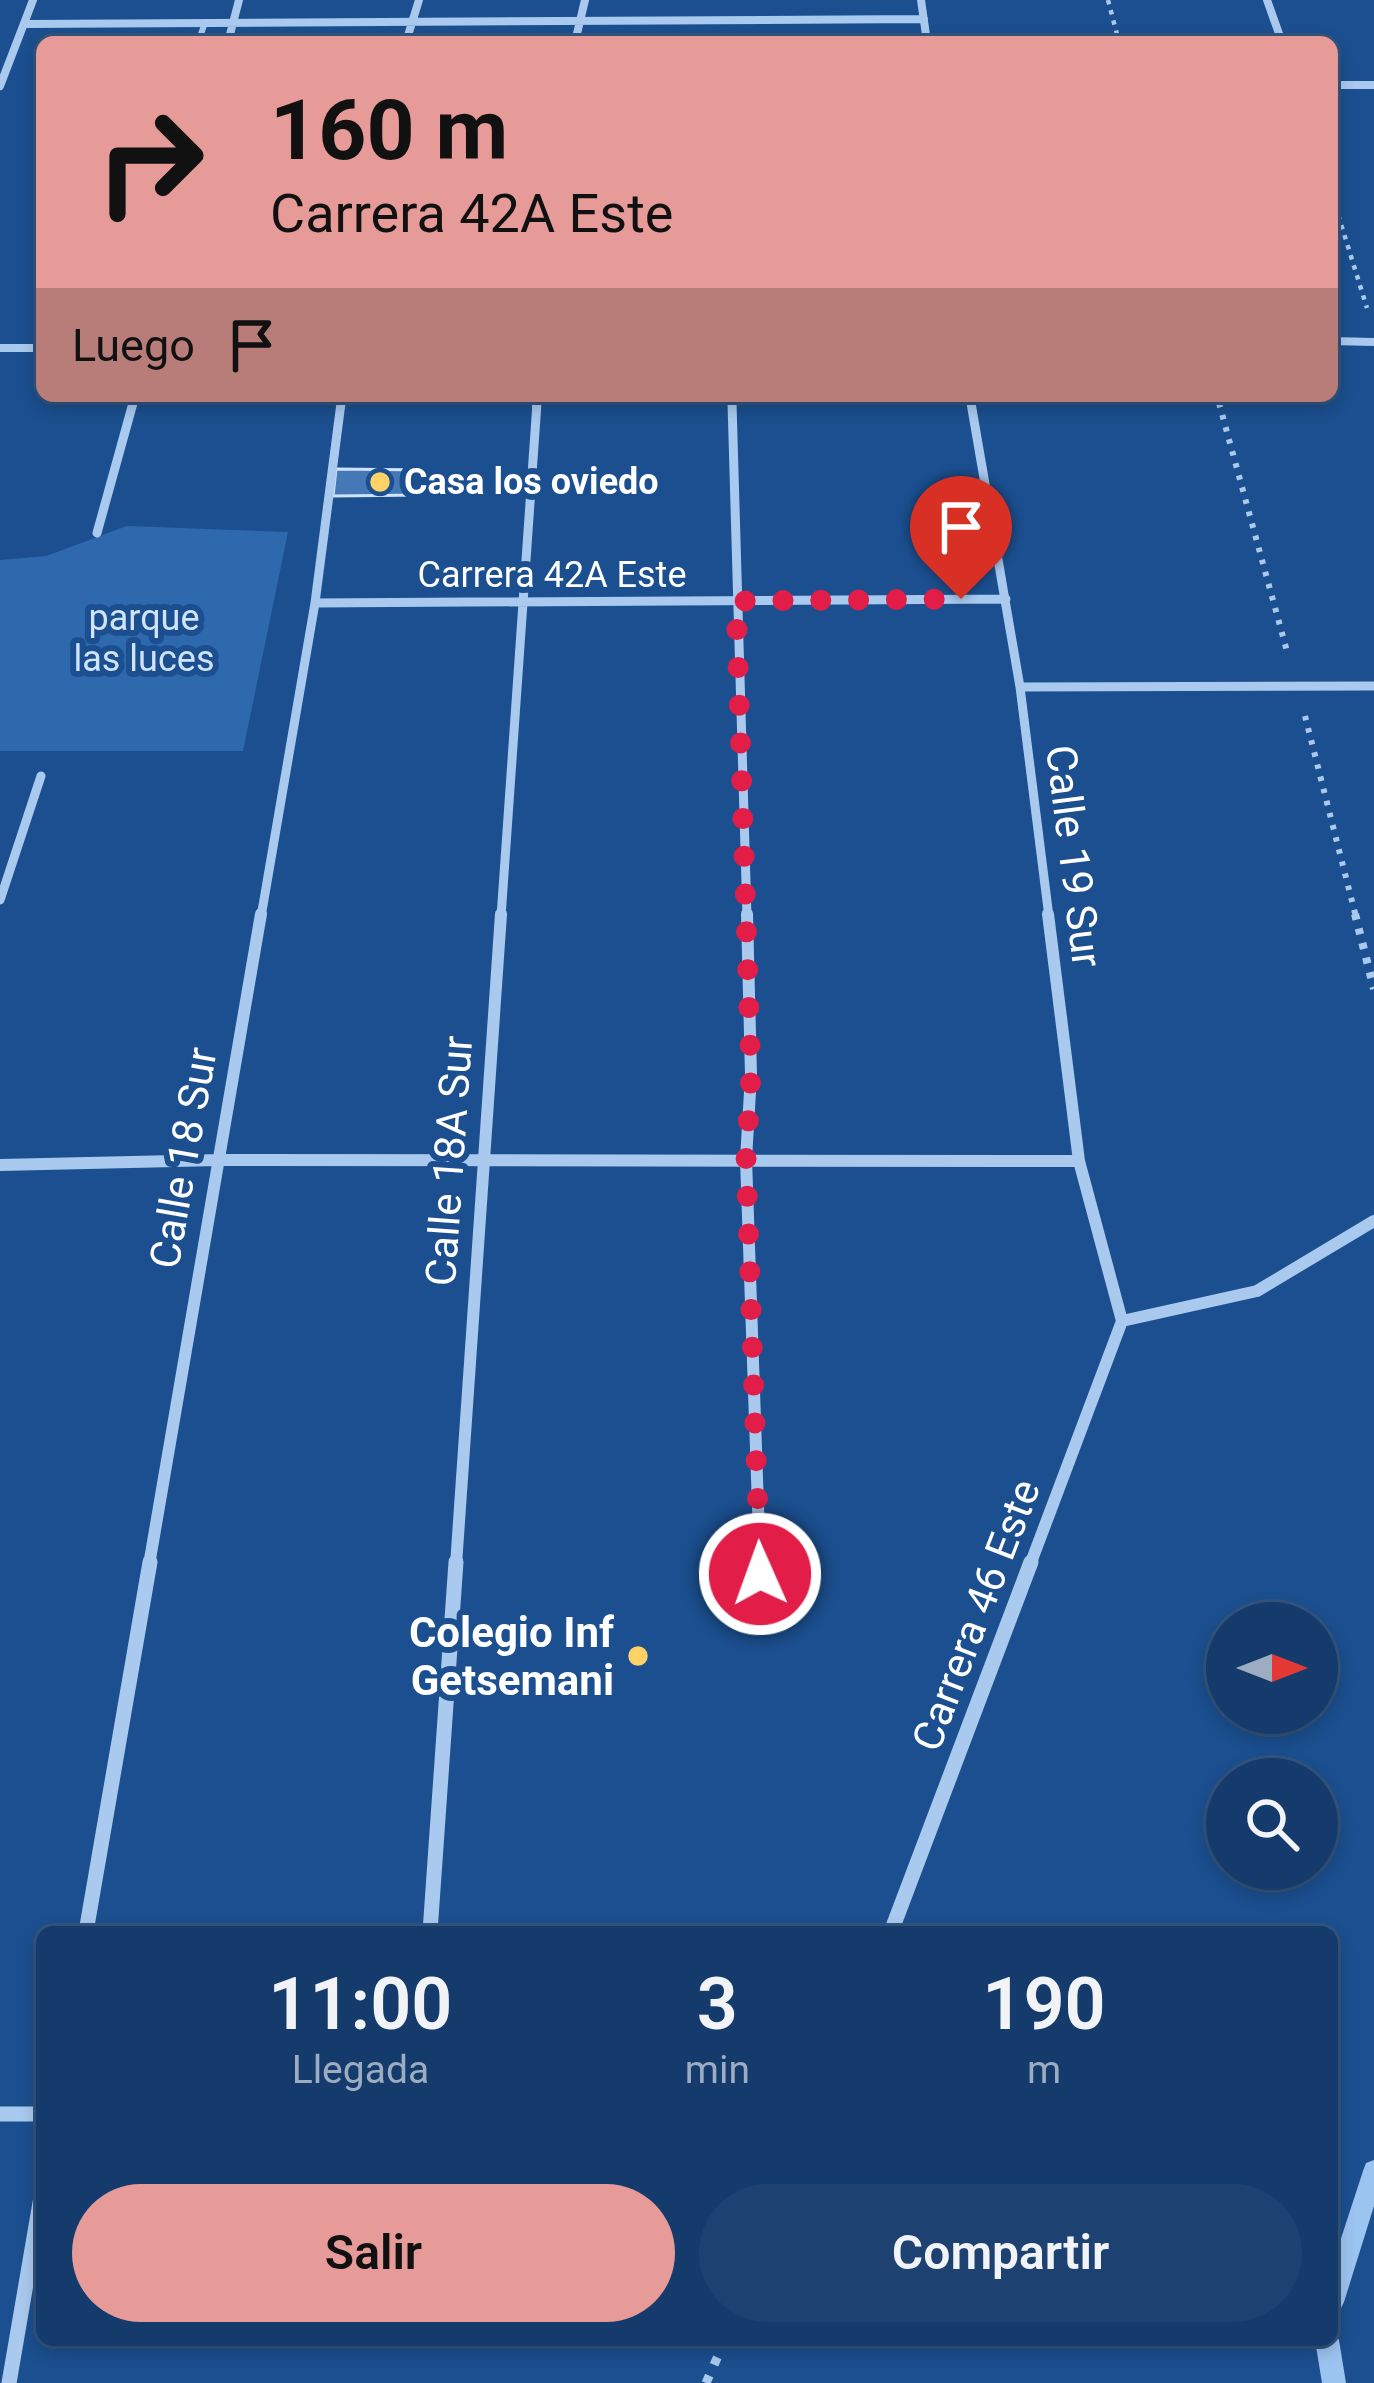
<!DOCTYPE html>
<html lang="es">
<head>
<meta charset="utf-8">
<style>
	:root { --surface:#143b6b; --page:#1d4271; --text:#f1f3f6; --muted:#9dadc1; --line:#33557e; --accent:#e69b98 }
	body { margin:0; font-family:Roboto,sans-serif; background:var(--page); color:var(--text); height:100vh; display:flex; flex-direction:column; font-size:45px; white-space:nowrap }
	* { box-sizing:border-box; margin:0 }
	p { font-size:39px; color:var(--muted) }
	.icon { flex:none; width:66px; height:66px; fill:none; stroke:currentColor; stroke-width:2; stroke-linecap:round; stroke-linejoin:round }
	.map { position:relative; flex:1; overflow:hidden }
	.panel { position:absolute; left:36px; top:1926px; width:1302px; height:420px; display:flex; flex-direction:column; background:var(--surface); border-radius:18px; box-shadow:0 6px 18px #0003,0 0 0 3px var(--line) }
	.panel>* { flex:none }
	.hud { position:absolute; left:36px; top:36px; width:1302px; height:366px; border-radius:18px; box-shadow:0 6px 18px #0003,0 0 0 3px var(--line); background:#e69b98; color:#111; overflow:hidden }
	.needle { width:78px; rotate:90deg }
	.fabs { position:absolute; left:1206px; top:1602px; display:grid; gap:24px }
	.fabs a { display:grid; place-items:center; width:132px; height:132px; border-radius:50%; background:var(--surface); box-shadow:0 6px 18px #0003,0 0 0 3px var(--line); font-size:60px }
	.pin { position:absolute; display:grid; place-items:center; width:102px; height:102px; color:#fff; margin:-123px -51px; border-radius:50% 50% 50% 0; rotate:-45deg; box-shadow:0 0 12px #0007 }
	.pin .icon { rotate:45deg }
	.me { position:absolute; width:132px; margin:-66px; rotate:358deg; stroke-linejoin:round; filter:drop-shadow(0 0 9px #0008) }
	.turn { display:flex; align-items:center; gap:42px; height:252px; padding:0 36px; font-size:54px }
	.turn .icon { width:156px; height:156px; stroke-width:2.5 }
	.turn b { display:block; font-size:84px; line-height:102px }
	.then { display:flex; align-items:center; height:114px; padding:0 36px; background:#0003; gap:24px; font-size:45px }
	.eta { display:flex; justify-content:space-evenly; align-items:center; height:204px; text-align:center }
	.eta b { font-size:72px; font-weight:600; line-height:84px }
	.cta { display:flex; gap:24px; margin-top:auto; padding:24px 36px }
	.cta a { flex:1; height:138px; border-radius:72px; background:var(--accent); color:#111; font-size:48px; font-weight:600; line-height:138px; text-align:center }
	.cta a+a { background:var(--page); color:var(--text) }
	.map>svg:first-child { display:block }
</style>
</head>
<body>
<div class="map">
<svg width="1374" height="2383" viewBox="0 0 1374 2383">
	<rect width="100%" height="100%" fill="#1b4f8f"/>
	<!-- green -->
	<path fill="#2e69ad" d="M127 526 288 532 243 751H0V560L46 556Z"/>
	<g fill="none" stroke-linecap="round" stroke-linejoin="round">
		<!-- stream -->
		<path fill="#9cc4f0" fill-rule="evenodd" d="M1374 2160V2206L1344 2302 1340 2310 1332 2314V2266L1363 2171 1366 2163Z
			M1332 2330 1339 2340 1346 2383H1322L1315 2340H1332Z"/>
	</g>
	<!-- building -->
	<path fill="#4478b7" stroke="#cfe3fa" stroke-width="3" d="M336 469 427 470 424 495 333 496Z"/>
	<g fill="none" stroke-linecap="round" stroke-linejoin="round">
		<!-- path-far3 -->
		<path stroke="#a9c9ee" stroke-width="4.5" stroke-dasharray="4.5 6" stroke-linecap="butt" d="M1108 0 1119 42
			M1332 195 1367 308
			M1217 396 1220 406"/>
		<!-- path-far2 -->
		<path stroke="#a9c9ee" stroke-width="6" stroke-dasharray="4.5 8" stroke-linecap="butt" d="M1219 403 1288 655
			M1305 716 1356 917"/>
		<!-- path-far1 -->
		<path stroke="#a9c9ee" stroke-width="8" stroke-dasharray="6 9" stroke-linecap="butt" d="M1355 914 1374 989"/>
		<!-- path -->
		<path stroke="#a9c9ee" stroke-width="9" stroke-dasharray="8 12" stroke-linecap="butt" d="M706 2383 725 2340"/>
		<!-- service -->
		<path stroke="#a9c9ee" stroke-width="6" d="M198 42 205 23"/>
		<!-- minor-far3 -->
		<path stroke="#a9c9ee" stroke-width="8" d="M921 0 927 42
			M1267 0 1282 42
			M26 24 924 19
			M228 42 239 0
			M406 42 419 0
			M575 42 585 0
			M1332 85H1374
			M0 86 33 0
			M1332 341 1374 342
			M0 348H42
			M732 396V406
			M970 396 972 406
			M132 406 135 396
			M341 406 342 396
			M536 406 537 396"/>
		<!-- minor-far2 -->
		<path stroke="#a9c9ee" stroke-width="9" d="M732 403 747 917
			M971 403 1020 687 1049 917
			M97 533 133 403
			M315 603 1006 599
			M1020 687 1374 686
			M0 900 41 776
			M261 917 315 603 341 403
			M501 917 537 403"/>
		<!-- minor-far1 -->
		<path stroke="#a9c9ee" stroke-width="12" d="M747 914 751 1075 746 1159 760 1565
			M1048 914 1079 1161 1122 1321
			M0 1165 219 1160 1079 1161
			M1122 1321 1257 1291 1374 1221
			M149 1565 261 914
			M456 1565 501 914
			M1030 1565 1122 1321"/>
		<!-- minor -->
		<path stroke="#a9c9ee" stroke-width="15" d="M760 1562V1574
			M86 1932 150 1562
			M430 1932 456 1562
			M891 1932 1031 1562
			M0 2114H42
			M9 2383 42 2191"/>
	</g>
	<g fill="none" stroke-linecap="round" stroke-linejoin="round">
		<!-- route -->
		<path stroke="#e11d48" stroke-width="21" stroke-dasharray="0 37.8" d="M760 1574 746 1160 751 1075 736 601 961 599"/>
	</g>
	<!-- markers -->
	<g fill="#ffd166" stroke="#1b4f8f" stroke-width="4.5">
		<circle cx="380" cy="482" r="12"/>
		<circle cx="638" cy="1656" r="12"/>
	</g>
	<g text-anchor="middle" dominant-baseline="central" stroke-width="12" stroke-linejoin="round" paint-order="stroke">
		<!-- far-poi labels -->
		<g font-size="36" font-weight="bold" fill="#fff" stroke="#1b4f8f" text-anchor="start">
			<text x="404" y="482">Casa los oviedo</text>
		</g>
		<!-- far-street labels -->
		<g font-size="36" fill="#fff" stroke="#1b4f8f">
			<text x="552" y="575">Carrera 42A Este</text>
		</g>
		<!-- far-park labels -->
		<g font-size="36" fill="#cfe3fa" stroke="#1b4f8f">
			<text x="144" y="618">parque<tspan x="144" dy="41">las luces</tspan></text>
		</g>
		<!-- street labels -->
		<g font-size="42" fill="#fff" stroke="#1b4f8f">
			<text transform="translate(1074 856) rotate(83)">Calle 19 Sur</text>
			<text transform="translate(183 1158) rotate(-80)">Calle 18 Sur</text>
			<text transform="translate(449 1161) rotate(-86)">Calle 18A Sur</text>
			<text transform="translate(976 1615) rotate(-69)">Carrera 46 Este</text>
		</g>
		<!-- poi labels -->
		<g font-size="42" font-weight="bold" fill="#fff" stroke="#1b4f8f" text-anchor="end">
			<text x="614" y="1632">Colegio Inf<tspan x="614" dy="48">Getsemani</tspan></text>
		</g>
	</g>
</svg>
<div class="fabs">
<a><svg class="needle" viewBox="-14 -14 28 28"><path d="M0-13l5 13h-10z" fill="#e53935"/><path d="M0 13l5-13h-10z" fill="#9dadc1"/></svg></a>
<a><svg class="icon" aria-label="search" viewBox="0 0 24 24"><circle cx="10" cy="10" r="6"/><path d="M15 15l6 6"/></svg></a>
</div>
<div class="pin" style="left:961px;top:599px;background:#d93025"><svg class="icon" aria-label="arrive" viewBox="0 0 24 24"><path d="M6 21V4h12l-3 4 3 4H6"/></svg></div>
<svg class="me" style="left:760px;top:1574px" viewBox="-20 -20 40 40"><circle r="17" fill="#e11d48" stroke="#fff" stroke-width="3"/><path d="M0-11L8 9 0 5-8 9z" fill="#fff"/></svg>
<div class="hud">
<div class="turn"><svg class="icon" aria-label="right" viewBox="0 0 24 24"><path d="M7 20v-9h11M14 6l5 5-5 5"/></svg><div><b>160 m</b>Carrera 42A Este</div></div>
<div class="then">Luego<svg class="icon" aria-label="arrive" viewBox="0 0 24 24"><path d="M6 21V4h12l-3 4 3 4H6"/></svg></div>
</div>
<section class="panel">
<div class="eta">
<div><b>11:00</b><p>Llegada</p></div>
<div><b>3</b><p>min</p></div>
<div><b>190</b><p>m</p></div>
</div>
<div class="cta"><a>Salir</a><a>Compartir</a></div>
</section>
</div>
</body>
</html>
